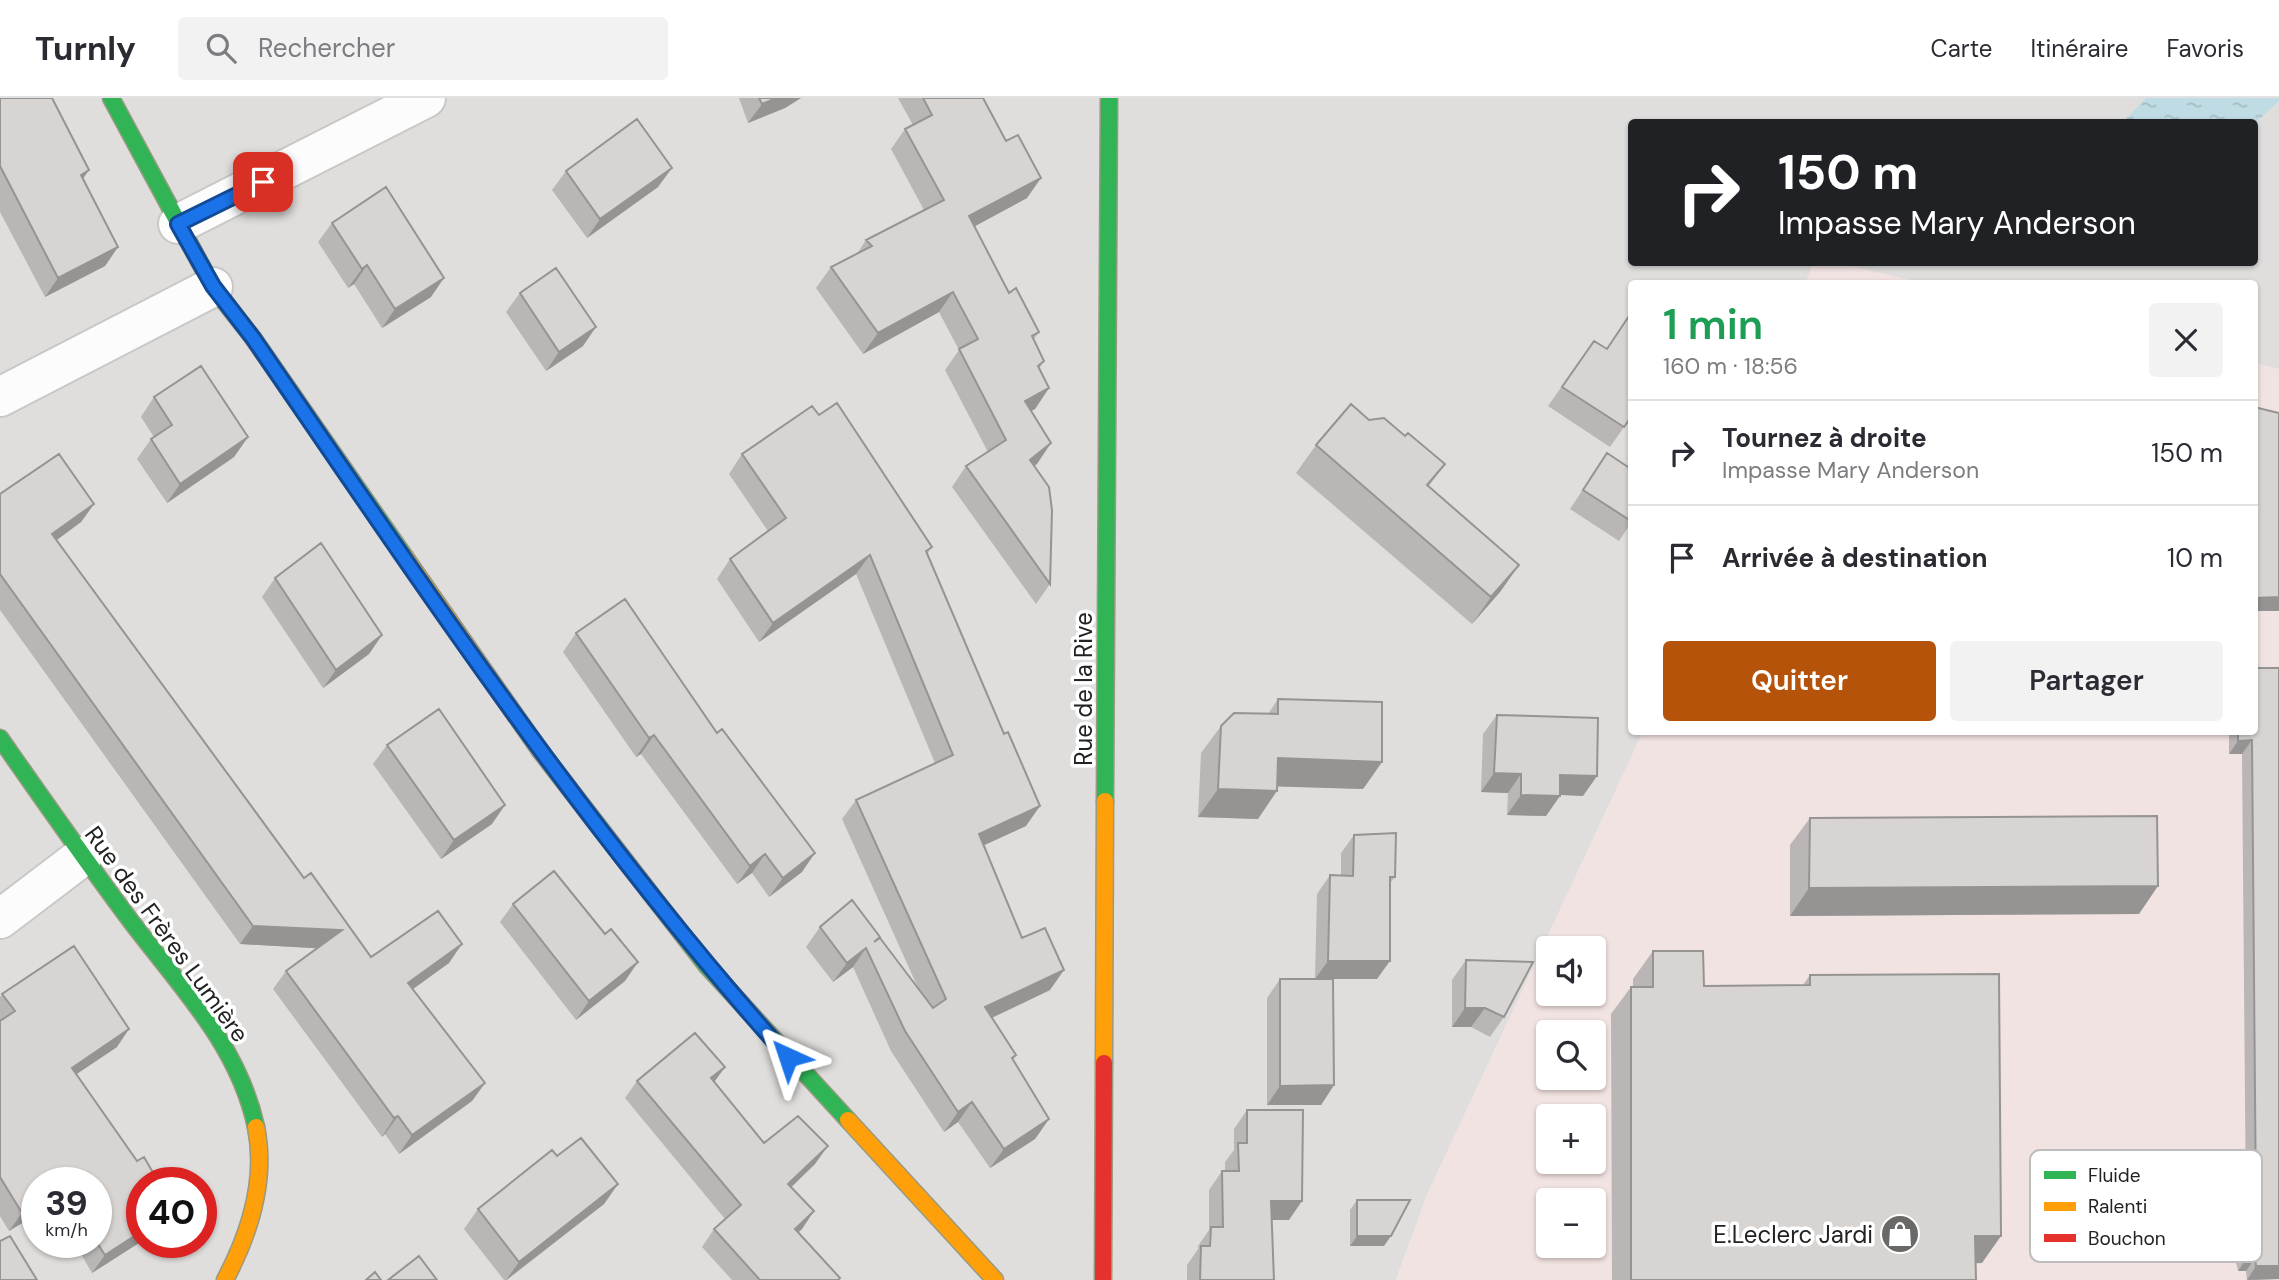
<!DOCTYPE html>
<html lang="fr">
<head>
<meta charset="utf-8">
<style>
	:root { --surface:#fff; --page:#f2f2f3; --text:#2b2b33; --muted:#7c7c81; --line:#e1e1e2; --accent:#b45309 }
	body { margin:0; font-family:"DM Sans",sans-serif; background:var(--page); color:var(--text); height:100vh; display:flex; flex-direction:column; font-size:26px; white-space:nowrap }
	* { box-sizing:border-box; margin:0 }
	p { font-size:23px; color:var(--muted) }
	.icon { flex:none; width:38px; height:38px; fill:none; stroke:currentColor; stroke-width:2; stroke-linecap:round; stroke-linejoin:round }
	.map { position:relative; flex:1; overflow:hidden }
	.sheet { position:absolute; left:1628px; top:182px; width:630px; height:455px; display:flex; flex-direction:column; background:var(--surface); border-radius:7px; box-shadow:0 2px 5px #0004 }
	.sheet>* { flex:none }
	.top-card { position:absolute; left:1628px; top:21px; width:630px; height:147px; border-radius:7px; box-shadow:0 2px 5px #0004; background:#202124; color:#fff; overflow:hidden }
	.buttons { position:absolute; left:1536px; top:838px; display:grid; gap:14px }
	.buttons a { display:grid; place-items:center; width:70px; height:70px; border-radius:7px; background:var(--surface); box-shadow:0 2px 5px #0004; font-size:35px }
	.speed { position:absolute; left:21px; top:1069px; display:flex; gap:14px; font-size:35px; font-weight:700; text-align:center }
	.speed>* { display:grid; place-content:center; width:91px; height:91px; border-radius:50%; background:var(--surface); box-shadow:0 2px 5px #0004; line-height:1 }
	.speed small { font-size:18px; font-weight:400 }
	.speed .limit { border:10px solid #d22; background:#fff; color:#111 }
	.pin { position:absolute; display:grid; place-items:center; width:60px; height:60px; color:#fff; margin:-30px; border-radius:14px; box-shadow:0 4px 10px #0006 }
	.me { position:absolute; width:77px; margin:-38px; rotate:318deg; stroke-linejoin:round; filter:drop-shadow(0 0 5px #0008) }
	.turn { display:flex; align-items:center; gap:24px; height:147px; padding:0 35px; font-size:32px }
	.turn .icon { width:91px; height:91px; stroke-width:2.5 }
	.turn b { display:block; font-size:49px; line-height:60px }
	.round { display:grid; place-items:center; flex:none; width:74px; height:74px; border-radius:7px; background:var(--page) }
	.head { display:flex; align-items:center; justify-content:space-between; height:119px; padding:0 35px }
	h1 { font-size:42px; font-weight:600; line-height:52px; color:#1e9e55 }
	.primary-button { display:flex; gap:14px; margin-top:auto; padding:14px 35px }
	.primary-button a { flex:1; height:80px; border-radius:7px; background:var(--accent); color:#fff; font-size:28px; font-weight:600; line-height:80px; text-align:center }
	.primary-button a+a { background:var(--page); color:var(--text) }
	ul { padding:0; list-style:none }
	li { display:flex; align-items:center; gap:21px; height:105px; padding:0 35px; border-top:2px solid var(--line) }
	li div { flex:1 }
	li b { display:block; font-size:26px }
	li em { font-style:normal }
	header { display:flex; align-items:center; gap:42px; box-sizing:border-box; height:98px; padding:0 35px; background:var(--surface); border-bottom:2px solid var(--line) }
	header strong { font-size:33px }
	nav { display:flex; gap:38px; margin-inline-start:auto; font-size:24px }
	.search { width:490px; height:63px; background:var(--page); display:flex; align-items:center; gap:18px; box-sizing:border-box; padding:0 24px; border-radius:7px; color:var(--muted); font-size:26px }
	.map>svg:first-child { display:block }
</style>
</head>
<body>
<header>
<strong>Turnly</strong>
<div class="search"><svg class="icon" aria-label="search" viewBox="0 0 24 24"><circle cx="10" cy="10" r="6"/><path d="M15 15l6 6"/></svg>Rechercher</div>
<nav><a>Carte</a><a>Itinéraire</a><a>Favoris</a></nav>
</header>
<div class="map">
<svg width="2279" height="1182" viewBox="0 0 2279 1182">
	<defs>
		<pattern id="water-ripples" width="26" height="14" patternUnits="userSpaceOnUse" patternTransform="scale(1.75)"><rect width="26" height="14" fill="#bfdbe3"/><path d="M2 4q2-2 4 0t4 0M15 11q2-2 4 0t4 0" fill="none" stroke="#a4bcc2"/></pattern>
	</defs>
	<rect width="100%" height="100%" fill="#f0eeeb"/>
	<!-- residential -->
	<path fill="#dfdedc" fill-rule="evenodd" d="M0 0H2279V271L2254 265V186H1924L1837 165 2254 164V24H1631V164L1813 165 1806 185 1631 186V634H1643L1427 1097 1396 1182H0ZM37 1085H96V1144H37ZM142 1085H201V1144H142Z"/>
	<!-- commercial -->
	<path fill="#f1e3e1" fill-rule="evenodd" d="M1813 165H1837L1924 185H1806Z
		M2254 265 2279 271V1182H1396L1427 1097 1643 634H2254ZM1549 850H1594V896H1549ZM1549 934H1594V980H1549ZM1549 1018H1594V1064H1549ZM1549 1102H1594V1148H1549Z"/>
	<!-- water -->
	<path fill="url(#water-ripples)" d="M2146 0H2279V3L2254 26 2123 24Z"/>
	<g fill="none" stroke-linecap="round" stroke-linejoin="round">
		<defs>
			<path id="street" d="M178 126 426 0
				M0 299 213 189
				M0 821 83 758"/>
			<path id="fast" d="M111 0 213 189 253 240 405 459
				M0 640C42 700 83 759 127 818 177 885 238 945 256 1029
				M541 654 706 867 848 1022
				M1105 703 1109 0"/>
			<path id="slow" d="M405 459 541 654
				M1104 965 1105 703
				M848 1022 995 1182
				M225 1182C250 1135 267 1083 256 1029"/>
			<path id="jam" d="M1103 1182 1104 965"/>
		</defs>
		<!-- street casing -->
		<use href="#street" stroke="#c9c8c7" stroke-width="42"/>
		<!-- fast casing -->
		<use href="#fast" stroke="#999a82" stroke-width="19"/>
		<!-- slow casing -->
		<use href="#slow" stroke="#999a82" stroke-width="19"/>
		<!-- jam casing -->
		<use href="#jam" stroke="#999a82" stroke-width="19"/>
		<!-- street -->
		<use href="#street" stroke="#fdfcfc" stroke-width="38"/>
		<!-- fast -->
		<use href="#fast" stroke="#30b455" stroke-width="16"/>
		<!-- slow -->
		<use href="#slow" stroke="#ff9f0a" stroke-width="16"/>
		<!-- jam -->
		<use href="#jam" stroke="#e5322d" stroke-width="16"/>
	</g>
	<!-- wall -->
	<path fill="#b9b6b5" d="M0 0 83 81 118 149 105 168 45 199 0 114Z
		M739 0H801L785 10 748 25Z
		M898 0H983L1027 100 974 128 1009 195 1039 234 1033 242 1044 263 1039 271 1049 290 1035 311 1031 313 1051 345 1034 368 1050 486 1036 506 952 389 966 368 988 354 945 272 959 252 939 214 863 256 816 190 831 169 857 156 866 142 924 112 891 51 905 31 913 27Z
		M566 73 658 89 587 140 552 92Z
		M332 125 431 199 382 230 354 186 348 190 318 144Z
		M520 195 583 248 546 273 506 214Z
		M1594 243 1631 319 1610 349 1548 308Z
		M154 299 248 339 234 359 167 405 137 361 151 341 154 339 141 319Z
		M819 317 932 449 927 456 1026 728 983 747 1022 840 1050 892 992 920 1016 957 1013 962 1049 1021 1035 1041 990 1070 958 1024 944 1034 891 953 853 869 833 884 806 849 820 829 852 802 919 892 842 721 856 702 935 665 856 476 759 544 717 481 730 461 768 433 729 376 742 356Z
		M1405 338 1445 366 1429 388 1519 467 1500 494 1472 526 1296 375 1316 347Z
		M1607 355 1631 371V425L1619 443 1570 411Z
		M0 396 94 406 81 424 57 442 304 780 371 859 449 865 413 891 485 985 472 1003 399 1056 385 1036 382 1039 273 891 286 873 317 850 240 846 0 512Z
		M275 480 382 537 369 556 323 590 262 499Z
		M576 535 802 774 769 799 752 775 737 786 641 656 636 659 563 554Z
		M2279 570V1181L2247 1182 2246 1173H2238L2233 1150 2238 1127 2246 1115 2242 656H2229V634H2254Z
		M1278 601 1382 664 1363 691 1277 688 1258 721 1198 719 1201 655 1221 628 1268 616Z
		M1497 617 1583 698 1560 697 1546 718 1507 717 1508 695 1481 694 1483 636Z
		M387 647 492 726 441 761 373 666Z
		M1810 720 2139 816 1790 818V747Z
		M1354 737 1395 779 1390 785 1377 881H1333L1334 987 1321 1007H1267V900L1280 881H1315L1317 796 1330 777H1341V755Z
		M513 806 625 883 576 922 500 824Z
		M1653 853 1704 888 1803 887 1810 877 1982 1165H1976V1182H1612L1611 916 1631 889H1633V881Z
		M1466 862 1504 919 1490 939 1471 929H1452V882Z
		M2 896 117 949 76 976 142 1143 92 1175 74 1144H96V1085H37V1116L9 1133 0 1118V899Z
		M725 969 714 984 764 1045 815 1066 791 1089 802 1131 798 1135 839 1182H732L702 1149 714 1131 725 1121 625 1000 637 983Z
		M1247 1012 1289 1122H1272L1274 1182H1187V1167L1198 1151V1148L1209 1132V1092L1222 1073H1225V1064L1234 1052V1031Z
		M557 1058 618 1086 604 1106 507 1182H504L464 1131 478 1111Z
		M1357 1102 1384 1148H1350V1112Z"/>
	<!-- shaded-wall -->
	<path fill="#969493" d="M776 0H801L785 10 748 25 762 6Z
		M672 70 658 89 587 140 600 121Z
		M89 72 76 91 81 77Z
		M1041 80 1027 100 955 139 969 118Z
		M118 149 105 168 45 199 58 180Z
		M367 167 354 186 348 190 362 171Z
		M444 180 431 199 382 230 395 211Z
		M953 194 939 214 863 256 878 235Z
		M596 229 583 248 546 273 559 254Z
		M1049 290 1035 311 1011 324 1025 303Z
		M248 339 234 359 167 405 180 386Z
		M1051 345 1037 366 1016 382 1030 362Z
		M94 406 81 424 39 455 52 436Z
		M870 457 856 476 759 544 773 525Z
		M1519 467 1500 494 1472 526 1491 499Z
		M2279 499V513H2254V500Z
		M382 537 369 556 323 590 336 572Z
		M654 637 641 656 636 659 649 640Z
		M2252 642 2242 656H2229L2238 643Z
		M1278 660 1382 664 1363 691 1259 688Z
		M1494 675 1521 676 1508 695 1481 694Z
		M1560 677 1597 678 1583 698 1546 696Z
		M1218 691 1277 693 1258 721 1198 719Z
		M1521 697 1560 698 1546 718 1507 717Z
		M505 707 492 726 441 761 454 742Z
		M1040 708 1026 728 965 756 979 736Z
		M815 755 802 774 769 799 783 780Z
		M765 756 752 775 737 786 750 768Z
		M2158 788 2139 816 1790 818 1809 790Z
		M253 828 342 832 329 851 240 846Z
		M462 846 449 865 395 904 408 885Z
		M866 850 853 869 833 884 847 865Z
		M1328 863H1390L1377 881H1315Z
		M638 864 625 883 576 922 589 903Z
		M1064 872 1050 892 972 929 985 909Z
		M1465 910H1485L1471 929H1452Z
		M129 931 117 949 59 988 72 970Z
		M725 969 712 987 711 980Z
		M485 985 472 1003 399 1056 412 1037Z
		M1334 987 1321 1007H1267L1280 988Z
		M972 1004 958 1024 944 1034 958 1014Z
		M398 1018 385 1036 382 1039 394 1020Z
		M1049 1021 1035 1041 990 1070 1004 1051Z
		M828 1048 815 1066 776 1104 788 1086Z
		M618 1086 604 1106 506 1182 519 1164Z
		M1271 1103H1302L1289 1122H1258Z
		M37 1106V1116L9 1133 22 1115Z
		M814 1113 802 1131 782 1149 795 1131Z
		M142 1133V1143L92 1175 105 1157Z
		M1357 1138H1391L1384 1148H1350Z
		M1975 1138H2001L1982 1165 1956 1166Z
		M2247 1160H2255L2246 1173H2238Z
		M2256 1168H2279V1181L2247 1182Z"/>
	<!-- building -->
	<path fill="#d7d4d2" stroke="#969493" stroke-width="2" d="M0 0H52L89 72 81 77 118 149 58 180 0 68Z
		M759 0H776L762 6Z
		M923 0H983L1006 43 1018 37 1041 80 969 118 1009 195 1016 190 1039 234 1032 238 1044 263 1038 268 1049 290 1025 303 1051 345 1030 362 1049 389 1052 412 1050 486 966 368 1006 342 959 251 978 241 953 194 878 235 831 169 872 148 866 142 944 102 905 31 932 17Z
		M637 21 672 70 600 121 566 73Z
		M386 89 444 180 395 211 367 167 362 171 332 125Z
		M556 170 596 229 559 254 520 195Z
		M1631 215V319L1624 329 1562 289 1594 243 1607 251Z
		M201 268 248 339 180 386 151 341 172 327 154 299Z
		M837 305 932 449 926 453 1004 636 1008 634 1040 708 979 736 1022 840 1045 830 1064 872 985 909 1016 957 1012 960 1049 1021 1004 1051 972 1004 958 1014 905 933 866 850 847 865 820 829 852 802 880 839 874 844 880 840 933 910 946 901 856 702 953 657 870 457 773 525 730 461 786 420 742 356 812 308 819 317Z
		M1351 306 1369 322 1384 320 1405 338 1408 335 1445 366 1427 387 1519 467 1491 499 1316 347Z
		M2254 309 2279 315V499L2254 500Z
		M1607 355 1631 371V423L1583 392Z
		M59 356 94 406 52 436 304 780 311 775 371 859 438 813 462 846 408 885 485 985 412 1037 398 1018 394 1020 286 873 342 832 253 828 0 476V396Z
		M321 445 382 537 336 572 275 480Z
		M625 501 717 635 722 631 815 755 783 780 765 756 750 768 654 637 649 640 576 535Z
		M2254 570H2279V1168H2256L2255 1160H2247L2243 1137 2247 1113H2256L2252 642 2238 643V634H2254Z
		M1278 601 1382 604V664L1278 660 1277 693 1218 691 1221 628 1234 615 1278 616Z
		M439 611 505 707 454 742 387 647Z
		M1497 617 1598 620 1597 678 1560 677V698L1521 697V676L1494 675Z
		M2157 718 2158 788 1809 790 1810 720Z
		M1396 735 1395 779H1390V863H1328L1330 777 1353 778 1354 737Z
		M554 773 605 836 611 831 638 864 589 903 513 806Z
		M74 848 129 931 72 970 137 1063 144 1059 159 1085H142V1133L105 1157 96 1143V1085H37V1106L22 1115 0 1079V923L15 913 2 896Z
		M1653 853H1703L1704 888 1810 887V877L1999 876 2001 1138H1975L1976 1182H1631V889H1653Z
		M1466 862 1533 864 1504 919 1485 910H1465Z
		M1280 881H1333L1334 987 1280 988Z
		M695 935 725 969 711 980 764 1045 798 1018 828 1048 788 1086 814 1113 795 1131 840 1180 838 1182H760L714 1131 741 1107 637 983Z
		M1247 1012H1303L1302 1103H1271L1274 1182H1200L1201 1148H1210L1211 1129H1223L1222 1073H1239L1238 1045H1247Z
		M581 1040 618 1086 519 1164 478 1111 552 1052 557 1058Z
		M1357 1102H1410L1391 1138H1357Z
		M10 1138 37 1182H0V1143Z
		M419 1158 437 1182H388Z
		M375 1174 381 1182H366Z"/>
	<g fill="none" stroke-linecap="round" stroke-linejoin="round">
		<defs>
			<path id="route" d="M263 84 178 126 213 188 253 240C423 488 587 735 788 959"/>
		</defs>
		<!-- route casing -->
		<use href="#route" stroke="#114b97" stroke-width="18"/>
		<!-- route -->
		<use href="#route" stroke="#1a73e8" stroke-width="12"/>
	</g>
	<!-- icons -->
	<defs>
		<symbol id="shop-disc" viewBox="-11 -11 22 22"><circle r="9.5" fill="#6a6968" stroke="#fff"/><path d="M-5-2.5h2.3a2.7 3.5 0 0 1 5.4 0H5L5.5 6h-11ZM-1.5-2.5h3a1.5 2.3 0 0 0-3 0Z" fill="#fff"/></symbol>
	</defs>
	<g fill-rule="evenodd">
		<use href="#shop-disc" x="1878" y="1114" width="44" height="44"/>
	</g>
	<g text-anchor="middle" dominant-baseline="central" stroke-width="7" stroke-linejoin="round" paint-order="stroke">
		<!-- street labels -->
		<g font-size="24" fill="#222" stroke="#fff">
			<text transform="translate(1083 591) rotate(-90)">Rue de la Rive</text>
			<text transform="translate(167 836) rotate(54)">Rue des Frères Lumière</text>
		</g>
		<!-- poi labels -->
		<g font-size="24" fill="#222" stroke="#fff" text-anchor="end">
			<text x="1873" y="1136">E.Leclerc Jardi</text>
		</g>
	</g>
	<!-- legend -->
	<rect x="2030" y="1052" width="232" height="112" rx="10" fill="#fff" stroke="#bdbdbd" stroke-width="2"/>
	<rect x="2044" y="1073" width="32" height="8" fill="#30b455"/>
	<rect x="2044" y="1104" width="32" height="9" fill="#ff9f0a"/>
	<rect x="2044" y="1136" width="32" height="8" fill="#e5322d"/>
	<g font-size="19" fill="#222">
		<text x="2088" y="1084">Fluide</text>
		<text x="2088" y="1115">Ralenti</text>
		<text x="2088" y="1147">Bouchon</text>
	</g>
</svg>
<div class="buttons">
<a><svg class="icon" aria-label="sound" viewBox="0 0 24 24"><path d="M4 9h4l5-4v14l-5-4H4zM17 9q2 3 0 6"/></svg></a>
<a><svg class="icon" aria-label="search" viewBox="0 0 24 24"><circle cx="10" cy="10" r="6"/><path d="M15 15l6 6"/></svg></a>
<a>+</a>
<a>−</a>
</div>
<div class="speed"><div>39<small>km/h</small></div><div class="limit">40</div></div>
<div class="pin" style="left:263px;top:84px;background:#d93025"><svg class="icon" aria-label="arrive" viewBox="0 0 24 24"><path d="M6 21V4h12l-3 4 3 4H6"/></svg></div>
<svg class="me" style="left:788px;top:959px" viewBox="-20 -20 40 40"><path d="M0-17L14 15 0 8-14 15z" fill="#1a73e8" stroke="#fff" stroke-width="4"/></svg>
<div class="top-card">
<div class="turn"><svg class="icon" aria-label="right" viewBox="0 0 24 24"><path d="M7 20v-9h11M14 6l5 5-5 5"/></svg><div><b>150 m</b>Impasse Mary Anderson</div></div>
</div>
<section class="sheet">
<div class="head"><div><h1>1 min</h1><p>160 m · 18:56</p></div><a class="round"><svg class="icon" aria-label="close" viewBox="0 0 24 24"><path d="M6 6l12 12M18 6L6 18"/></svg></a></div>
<ul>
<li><svg class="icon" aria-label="right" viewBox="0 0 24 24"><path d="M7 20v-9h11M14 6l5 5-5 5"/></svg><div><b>Tournez à droite</b><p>Impasse Mary Anderson</p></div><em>150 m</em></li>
<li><svg class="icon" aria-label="arrive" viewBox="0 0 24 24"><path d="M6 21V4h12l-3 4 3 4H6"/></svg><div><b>Arrivée à destination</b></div><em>10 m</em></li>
</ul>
<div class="primary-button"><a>Quitter</a><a>Partager</a></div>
</section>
</div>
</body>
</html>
